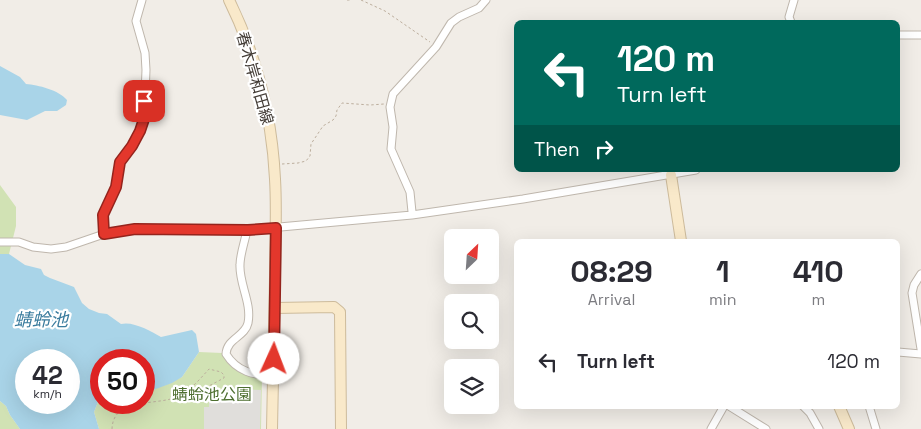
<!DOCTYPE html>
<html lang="en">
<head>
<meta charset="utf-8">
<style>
	:root { --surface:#fff; --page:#f2f2f3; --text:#2b2b33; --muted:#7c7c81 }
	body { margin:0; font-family:"Space Grotesk","Noto Sans JP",sans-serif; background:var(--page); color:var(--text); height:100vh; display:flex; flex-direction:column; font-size:19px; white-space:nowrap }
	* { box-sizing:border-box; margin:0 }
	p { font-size:16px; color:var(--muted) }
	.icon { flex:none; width:28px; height:28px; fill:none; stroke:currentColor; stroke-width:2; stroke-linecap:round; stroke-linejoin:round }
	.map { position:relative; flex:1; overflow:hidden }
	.sheet { position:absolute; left:514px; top:239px; width:386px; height:170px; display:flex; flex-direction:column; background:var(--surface); border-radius:8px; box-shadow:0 5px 20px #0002 }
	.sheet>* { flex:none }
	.top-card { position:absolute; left:514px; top:20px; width:386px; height:152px; border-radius:8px; box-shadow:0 5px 20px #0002; background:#00695c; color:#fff; overflow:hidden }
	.needle { width:32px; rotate:25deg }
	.tools { position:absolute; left:444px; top:229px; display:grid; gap:10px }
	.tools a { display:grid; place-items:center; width:55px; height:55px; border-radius:8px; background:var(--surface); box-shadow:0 5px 20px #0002; font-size:25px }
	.speed { position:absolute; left:15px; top:349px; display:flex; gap:10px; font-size:25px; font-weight:700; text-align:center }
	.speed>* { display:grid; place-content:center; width:65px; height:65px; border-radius:50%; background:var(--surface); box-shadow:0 5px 20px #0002; line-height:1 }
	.speed small { font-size:12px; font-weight:400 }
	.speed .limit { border:8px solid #d22; background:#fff; color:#111 }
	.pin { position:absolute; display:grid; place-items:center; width:42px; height:42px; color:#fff; margin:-21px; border-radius:10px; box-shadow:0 2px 8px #0006 }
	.me { position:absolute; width:55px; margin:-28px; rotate:2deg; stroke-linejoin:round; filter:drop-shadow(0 0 4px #0008) }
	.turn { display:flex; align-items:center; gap:18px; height:105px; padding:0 20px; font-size:22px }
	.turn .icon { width:65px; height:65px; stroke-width:2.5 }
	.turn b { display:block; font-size:35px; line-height:42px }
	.then { display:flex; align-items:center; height:48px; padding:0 20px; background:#0003; gap:10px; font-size:19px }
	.eta { display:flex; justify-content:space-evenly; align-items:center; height:85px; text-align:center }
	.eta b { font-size:30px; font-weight:700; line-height:35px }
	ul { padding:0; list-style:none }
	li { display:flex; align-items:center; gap:15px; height:75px; padding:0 20px }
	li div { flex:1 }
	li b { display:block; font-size:19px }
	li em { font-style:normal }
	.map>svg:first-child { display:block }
</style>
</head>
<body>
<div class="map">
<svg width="921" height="429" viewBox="0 0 921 429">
	<rect width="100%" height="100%" fill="#f1ede7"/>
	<!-- green -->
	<path fill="#d1e2b4" d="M0 185 16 207V226L9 254H0Z
		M199 352 222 353C233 368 244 376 262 378L261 429H99L94 412 101 394V402H144V393L182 377Z
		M0 401 6 406 10 415 20 429H0Z"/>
	<!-- parking -->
	<path fill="#e0dedb" d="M230 389 261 390 260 429H204V407H209V398L230 399Z"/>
	<!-- water -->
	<path fill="#a9d4e8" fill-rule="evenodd" d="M0 66 20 77 26 84C38 85 59 90 67 100L66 105 57 111H45L27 120 0 115Z
		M0 254H9L25 265 41 269 44 275 50 278 74 287 82 303 89 309 99 313 107 314 121 324C133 321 151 331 161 337L192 330 196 334 199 352 182 377 172 383 145 393H144V360H101V394L94 412 99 429H20L10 415 6 406 0 401ZM26 360H69V402H26Z"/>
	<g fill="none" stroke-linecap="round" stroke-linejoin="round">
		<defs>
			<path id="street" d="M791 22 789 17 794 0
				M898 35H921
				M412 212 410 192 391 149 393 127 390 107 393 94 436 47 451 23 459 17 479 8 486 0
				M247 230C245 241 240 254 240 265 239 284 252 303 248 323 245 337 227 338 226 354 237 372 254 375 273 376
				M104 234 103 215 116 187 120 162 133 146 144 119 146 70 145 53 136 21 142 0
				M0 242H19L33 247 51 249 66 247 104 234 135 229 247 230 412 215 523 199 696 170
				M921 274 914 285 912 293 921 349
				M898 352 921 354
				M729 406 766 429
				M803 406 810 413 819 429
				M869 406 876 429
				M711 429 724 406"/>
			<path id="secondary" d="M229 0C256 55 272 117 275 179 277 211 275 244 275 277 274 328 273 378 272 429
				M671 175 681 241
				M275 308 334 307 340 312 341 429
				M839 406 849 429"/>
		</defs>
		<!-- street casing -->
		<use href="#street" stroke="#bfb7ad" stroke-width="9"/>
		<!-- secondary casing -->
		<use href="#secondary" stroke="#cdbb9b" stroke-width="12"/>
		<!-- path -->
		<path stroke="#bcae9d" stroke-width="1" stroke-dasharray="2.5 2.5" stroke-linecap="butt" d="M347 0H351
			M361 0 385 11 430 42
			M282 164 298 163 306 161 310 156 311 144 323 126 333 120 336 116 337 110 342 103 370 105 384 104
			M112 429C113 397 155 406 177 397 190 391 200 379 209 369L221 372 224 375V378L205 388V392L234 394"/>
		<!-- street -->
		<use href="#street" stroke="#fff" stroke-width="7"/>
		<!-- secondary -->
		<use href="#secondary" stroke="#f9e9ca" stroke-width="10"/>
	</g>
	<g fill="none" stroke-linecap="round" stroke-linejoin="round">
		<defs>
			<path id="route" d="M144 101V119L140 131 132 146 120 162 116 187 103 215 104 234 135 229 248 230 276 228 274 359"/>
		</defs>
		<!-- route casing -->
		<use href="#route" stroke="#94241d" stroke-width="12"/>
		<!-- route -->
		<use href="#route" stroke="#e3372c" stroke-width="9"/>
	</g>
	<g text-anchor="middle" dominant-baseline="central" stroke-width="4.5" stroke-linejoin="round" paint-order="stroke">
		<!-- street labels -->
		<g font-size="16" fill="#443d37" stroke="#fff">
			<text transform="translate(255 78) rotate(74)">春木岸和田線</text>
		</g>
		<!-- park labels -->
		<g font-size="16" fill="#4e6f30" stroke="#fff">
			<text x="212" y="394">蜻蛉池公園</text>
		</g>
		<!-- water labels -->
		<g font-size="18" font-style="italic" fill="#397b9d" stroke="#fff">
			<text x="41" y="319">蜻蛉池</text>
		</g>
	</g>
</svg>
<div class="tools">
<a><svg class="needle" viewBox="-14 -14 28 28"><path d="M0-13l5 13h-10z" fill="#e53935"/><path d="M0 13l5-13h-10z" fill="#7c7c81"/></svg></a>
<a><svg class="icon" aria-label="search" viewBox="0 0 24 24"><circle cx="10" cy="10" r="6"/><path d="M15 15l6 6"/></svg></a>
<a><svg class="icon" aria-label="layers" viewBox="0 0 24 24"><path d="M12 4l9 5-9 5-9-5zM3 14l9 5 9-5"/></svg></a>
</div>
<div class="speed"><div>42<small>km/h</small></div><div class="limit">50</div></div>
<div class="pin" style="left:144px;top:101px;background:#d93025"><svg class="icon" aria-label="arrive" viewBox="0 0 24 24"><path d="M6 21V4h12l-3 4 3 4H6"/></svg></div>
<svg class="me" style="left:274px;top:359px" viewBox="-20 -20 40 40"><circle r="19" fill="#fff"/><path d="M0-13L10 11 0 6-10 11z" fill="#e3372c"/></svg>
<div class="top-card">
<div class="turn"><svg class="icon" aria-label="left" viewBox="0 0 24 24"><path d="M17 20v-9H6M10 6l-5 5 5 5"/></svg><div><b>120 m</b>Turn left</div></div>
<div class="then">Then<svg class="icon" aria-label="right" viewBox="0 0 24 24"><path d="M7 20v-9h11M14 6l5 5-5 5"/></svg></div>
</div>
<section class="sheet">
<div class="eta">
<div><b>08:29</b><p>Arrival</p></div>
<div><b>1</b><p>min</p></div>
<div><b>410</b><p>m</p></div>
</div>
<ul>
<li><svg class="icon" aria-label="left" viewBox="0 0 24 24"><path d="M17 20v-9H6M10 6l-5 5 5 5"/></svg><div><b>Turn left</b></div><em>120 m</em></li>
</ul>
</section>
</div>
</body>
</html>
